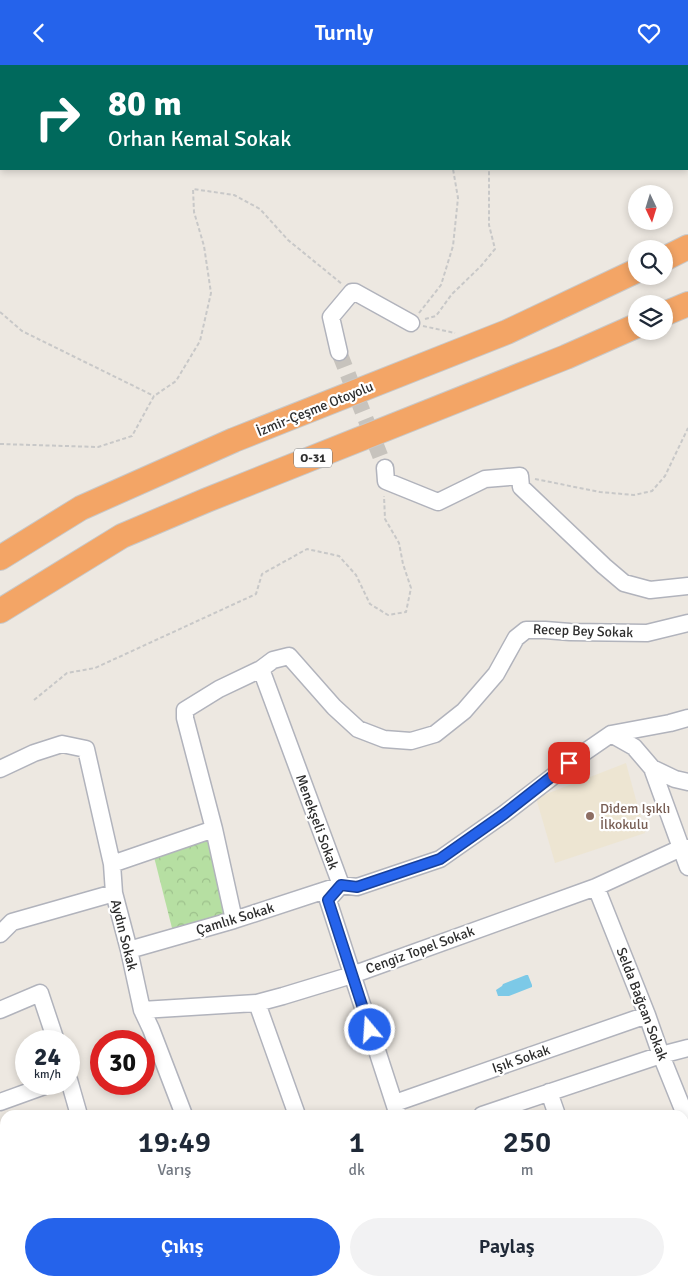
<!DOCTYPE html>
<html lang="tr">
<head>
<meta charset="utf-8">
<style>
	:root { --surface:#fff; --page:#f2f2f3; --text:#1f2937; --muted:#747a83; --accent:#2563eb }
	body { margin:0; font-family:Signika,sans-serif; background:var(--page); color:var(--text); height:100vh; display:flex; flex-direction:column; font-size:19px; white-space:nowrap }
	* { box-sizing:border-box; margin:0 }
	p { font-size:16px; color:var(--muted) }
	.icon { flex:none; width:28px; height:28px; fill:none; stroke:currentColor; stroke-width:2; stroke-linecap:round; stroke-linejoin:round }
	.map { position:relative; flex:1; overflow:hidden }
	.sheet { position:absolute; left:0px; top:1045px; width:689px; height:176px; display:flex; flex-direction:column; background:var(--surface); border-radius:15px 15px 0 0; box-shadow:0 2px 8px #0003 }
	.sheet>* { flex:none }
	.banner { position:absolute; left:0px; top:0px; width:689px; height:105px; box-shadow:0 2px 8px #0003; background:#00695c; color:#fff; overflow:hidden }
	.needle { width:32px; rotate:176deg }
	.tools { position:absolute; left:628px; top:120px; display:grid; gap:10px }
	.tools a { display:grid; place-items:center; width:45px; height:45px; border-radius:50%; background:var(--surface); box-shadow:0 2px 8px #0003; font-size:25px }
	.speed { position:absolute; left:15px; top:965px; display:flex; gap:10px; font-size:25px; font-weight:700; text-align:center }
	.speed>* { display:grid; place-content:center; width:65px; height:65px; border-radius:50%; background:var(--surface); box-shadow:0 2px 8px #0003; line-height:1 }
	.speed small { font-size:12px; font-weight:400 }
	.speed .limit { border:8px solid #d22; background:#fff; color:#111 }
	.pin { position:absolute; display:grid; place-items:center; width:42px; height:42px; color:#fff; margin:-21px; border-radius:10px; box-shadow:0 2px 8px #0006 }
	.me { position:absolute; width:55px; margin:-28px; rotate:342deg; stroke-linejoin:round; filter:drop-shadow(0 0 4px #0008) }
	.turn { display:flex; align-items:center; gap:18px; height:105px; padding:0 25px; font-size:22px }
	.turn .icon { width:65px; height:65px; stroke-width:2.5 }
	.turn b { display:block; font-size:35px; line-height:42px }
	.eta { display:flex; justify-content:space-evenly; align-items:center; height:85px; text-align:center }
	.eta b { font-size:30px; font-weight:600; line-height:35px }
	.action { display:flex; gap:10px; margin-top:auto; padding:10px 25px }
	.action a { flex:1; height:58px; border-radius:30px; background:var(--accent); color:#fff; font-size:20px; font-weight:600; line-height:58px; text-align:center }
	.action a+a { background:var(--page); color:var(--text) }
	header { display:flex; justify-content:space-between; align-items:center; height:65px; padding:0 25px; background:var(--accent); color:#fff; font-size:22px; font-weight:600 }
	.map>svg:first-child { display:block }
</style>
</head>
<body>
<header><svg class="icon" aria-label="back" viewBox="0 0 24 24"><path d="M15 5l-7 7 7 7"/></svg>Turnly<svg class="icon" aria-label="heart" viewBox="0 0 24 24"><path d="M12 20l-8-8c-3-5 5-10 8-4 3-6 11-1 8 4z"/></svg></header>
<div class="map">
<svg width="688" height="1221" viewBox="0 0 688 1221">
	<defs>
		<pattern id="park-crowns" width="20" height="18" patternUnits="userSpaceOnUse" patternTransform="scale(1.25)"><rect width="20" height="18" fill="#b6dfa2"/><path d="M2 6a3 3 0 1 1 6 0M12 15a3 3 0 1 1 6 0" fill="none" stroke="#9dc08c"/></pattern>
	</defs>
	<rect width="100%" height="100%" fill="#ede8e1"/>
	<!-- education -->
	<path fill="#ede5d2" d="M626 698 645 768 555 798 536 733Z"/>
	<!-- park -->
	<path fill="url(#park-crowns)" d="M207 770 229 850 173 867 153 788Z"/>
	<!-- water -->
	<path fill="#7cc9e7" d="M526 910H528L532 920V922L509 931H498L496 925 502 921 503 919Z
		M688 1136V1221H460L473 1216H684V1138Z"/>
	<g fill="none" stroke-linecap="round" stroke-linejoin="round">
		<!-- minor-tunnel -->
		<path stroke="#c7c3bd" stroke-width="16" stroke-dasharray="16 8" stroke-linecap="butt" d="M339 287 385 403"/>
		<defs>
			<path id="minor" d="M339 287 331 252 352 227H355L411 258
				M385 403 386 416 438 437 485 414 520 411 521 422 604 501 624 518 650 525 688 521
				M261 604 341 820 328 835 398 1050
				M611 669 634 682 652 703 688 802
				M652 703 675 714 688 717
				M0 704 34 688 62 679 86 684 112 799 114 828 129 885 142 945 151 964 184 1050
				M112 799 214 764
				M596 822 647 950 661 990 688 1057
				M234 855 214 764 185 653V645L219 624 261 604 273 595 289 591 334 642 358 664 384 674 411 676 435 669 464 646 496 609 516 573 526 565H545L570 567 647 568 688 558
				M0 869 12 857 114 828
				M129 885 234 855 341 820 357 822 440 794 504 749 582 689 611 669 670 658 688 653
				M257 938 297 1050
				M0 945 40 928 56 976
				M142 945 257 938 283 931 352 910 596 822 681 783H688
				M69 1015 79 1050
				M549 1027 557 1050
				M0 1037 50 1019
				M395 1038 647 950
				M482 1050 661 990 688 983
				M0 1163 1 1165 5 1164
				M134 1216 136 1221
				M244 1216 246 1221
				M352 1216 354 1221"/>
			<path id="major" d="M684 1109 688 1107
				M374 1221 387 1216"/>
			<path id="highway" d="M664 194 688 182
				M664 249 688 239
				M0 493 81 443 234 375 507 267 636 206
				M0 546 122 471 207 435 566 292 636 261"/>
		</defs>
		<!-- minor casing -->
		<use href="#minor" stroke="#b1b3bc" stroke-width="19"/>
		<!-- major casing -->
		<use href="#major" stroke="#c8c8c8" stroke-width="22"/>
		<!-- highway casing -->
		<use href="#highway" stroke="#c8c8c8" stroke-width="26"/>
		<!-- path -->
		<path stroke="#c8c8c8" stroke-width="2" stroke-dasharray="4 2.5" stroke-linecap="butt" d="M0 247 22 266 154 331
			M419 248 441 220 453 181 458 133 453 104
			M425 254 436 251 452 229 481 201 495 184 489 160V104
			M423 261 455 268
			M0 379 98 382 132 371 154 331 176 316 200 276 211 228 204 181 194 147 193 124 234 130 260 144 288 175 342 219
			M535 414 600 427 634 430 652 426 665 411 688 363
			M34 635 67 608 95 603 256 529 262 509 307 484 339 491 356 510 370 539 388 550 406 547 411 523 403 499 399 478 385 454 384 431"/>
		<!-- minor -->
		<use href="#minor" stroke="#fff" stroke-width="16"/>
		<!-- major -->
		<use href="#major" stroke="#e8cc6c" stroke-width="20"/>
		<!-- highway -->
		<use href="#highway" stroke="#f3a566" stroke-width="24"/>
	</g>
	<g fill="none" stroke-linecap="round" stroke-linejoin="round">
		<defs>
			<path id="route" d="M370 965 328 835 341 820 357 822 440 794 504 749 569 698"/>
		</defs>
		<!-- route casing -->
		<use href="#route" stroke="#184099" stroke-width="12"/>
		<!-- route -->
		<use href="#route" stroke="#2563eb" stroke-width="9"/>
	</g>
	<!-- markers -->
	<circle fill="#8d6e63" stroke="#fff" stroke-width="2" cx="590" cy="751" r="5"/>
	<g text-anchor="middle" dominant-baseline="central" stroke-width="4.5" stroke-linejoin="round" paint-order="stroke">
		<!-- shield labels -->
		<rect fill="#fff" stroke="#6c6c6c" stroke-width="1" x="294" y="383.5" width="38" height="19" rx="4"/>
		<g font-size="12" font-weight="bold" fill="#2d2d2d">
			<text x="313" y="393">O-31</text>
		</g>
		<!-- street labels -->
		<g font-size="14" fill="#2d2d2d" stroke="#fff">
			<text transform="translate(315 344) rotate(-22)">İzmir-Çeşme Otoyolu</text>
			<text transform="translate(583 566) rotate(2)">Recep Bey Sokak</text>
			<text transform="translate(317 757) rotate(70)">Menekşeli Sokak</text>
			<text transform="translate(235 854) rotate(-17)">Çamlık Sokak</text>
			<text transform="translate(124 870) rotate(76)">Aydın Sokak</text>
			<text transform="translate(420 885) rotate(-20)">Cengiz Topel Sokak</text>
			<text transform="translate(642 939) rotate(69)">Selda Bağcan Sokak</text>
			<text transform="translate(521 994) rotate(-19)">Işık Sokak</text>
		</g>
		<!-- education labels -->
		<g font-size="14" fill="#785e54" stroke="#fff" text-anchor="start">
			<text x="600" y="743">Didem Işıklı<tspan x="600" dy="16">İlkokulu</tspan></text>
		</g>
	</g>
</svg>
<div class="tools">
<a><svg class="needle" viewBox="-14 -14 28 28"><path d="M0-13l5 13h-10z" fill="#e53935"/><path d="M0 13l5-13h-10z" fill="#747a83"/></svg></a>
<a><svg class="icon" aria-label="search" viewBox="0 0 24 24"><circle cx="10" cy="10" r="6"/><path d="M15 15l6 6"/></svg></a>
<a><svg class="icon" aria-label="layers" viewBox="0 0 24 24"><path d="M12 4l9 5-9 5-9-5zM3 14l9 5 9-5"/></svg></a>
</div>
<div class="speed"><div>24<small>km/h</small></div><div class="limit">30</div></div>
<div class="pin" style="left:569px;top:698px;background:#d93025"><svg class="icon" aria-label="arrive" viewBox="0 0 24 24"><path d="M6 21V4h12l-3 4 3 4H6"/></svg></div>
<svg class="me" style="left:370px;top:965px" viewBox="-20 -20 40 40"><circle r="17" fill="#2563eb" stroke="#fff" stroke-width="3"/><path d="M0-11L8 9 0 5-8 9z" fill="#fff"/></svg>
<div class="banner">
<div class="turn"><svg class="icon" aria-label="right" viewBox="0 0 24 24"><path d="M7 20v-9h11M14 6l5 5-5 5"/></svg><div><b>80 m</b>Orhan Kemal Sokak</div></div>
</div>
<section class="sheet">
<div class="eta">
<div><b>19:49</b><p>Varış</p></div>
<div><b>1</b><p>dk</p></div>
<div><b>250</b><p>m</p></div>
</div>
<div class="action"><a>Çıkış</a><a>Paylaş</a></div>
</section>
</div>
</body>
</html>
